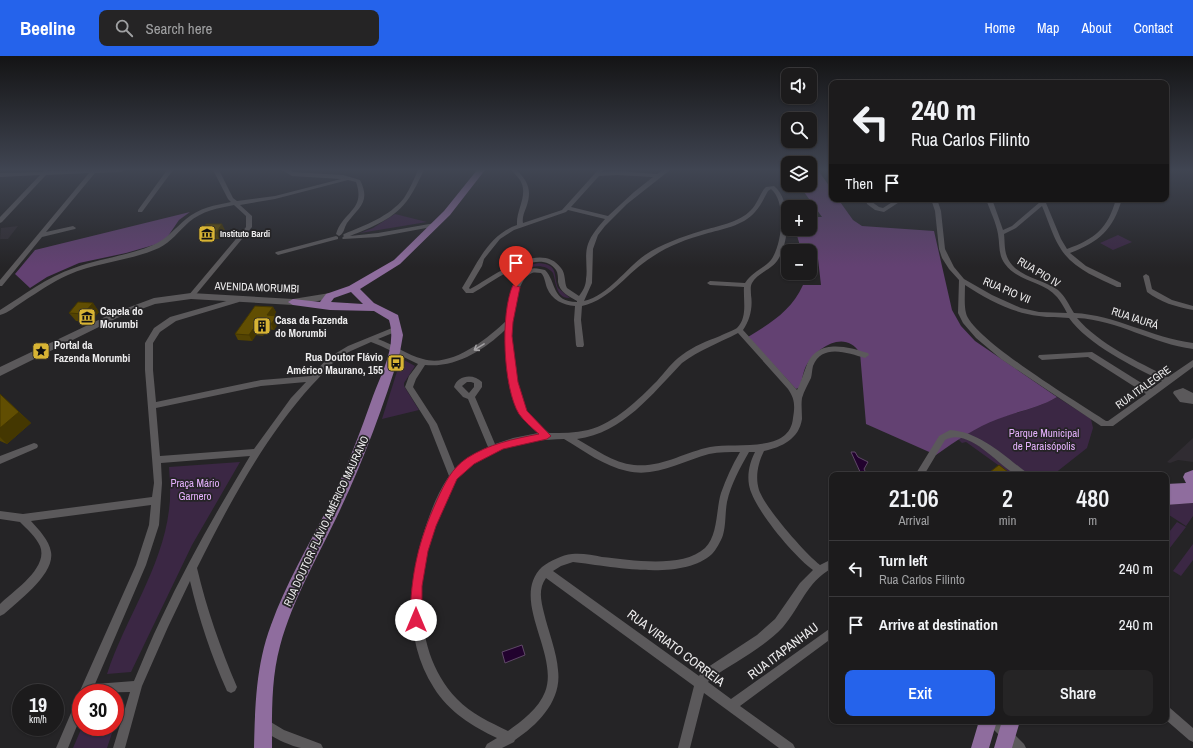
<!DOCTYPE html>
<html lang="en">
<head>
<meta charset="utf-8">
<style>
	:root { --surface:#1c1b1c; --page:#252425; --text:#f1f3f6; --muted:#a0a1a3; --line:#3a393b; --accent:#2563eb }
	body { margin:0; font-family:"Archivo Narrow",sans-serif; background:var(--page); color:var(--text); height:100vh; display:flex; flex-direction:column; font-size:15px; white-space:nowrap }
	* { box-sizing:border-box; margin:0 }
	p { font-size:13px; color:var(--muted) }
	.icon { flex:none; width:22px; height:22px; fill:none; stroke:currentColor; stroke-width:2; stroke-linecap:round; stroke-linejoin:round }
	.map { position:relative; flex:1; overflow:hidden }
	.sheet { position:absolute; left:829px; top:416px; width:340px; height:252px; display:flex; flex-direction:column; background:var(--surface); border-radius:8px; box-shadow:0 1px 3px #0004,0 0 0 1px var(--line) }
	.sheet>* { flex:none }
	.banner { position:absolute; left:829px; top:24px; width:340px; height:122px; border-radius:8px; box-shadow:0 1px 3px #0004,0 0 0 1px var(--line); background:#1c1b1c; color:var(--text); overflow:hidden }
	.fabs { position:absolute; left:781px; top:12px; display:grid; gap:8px }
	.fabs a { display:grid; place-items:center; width:36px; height:36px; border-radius:8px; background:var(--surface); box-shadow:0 1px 3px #0004,0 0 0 1px var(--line); font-size:20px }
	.speed { position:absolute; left:12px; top:628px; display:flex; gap:8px; font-size:20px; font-weight:700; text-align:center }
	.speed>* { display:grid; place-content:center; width:52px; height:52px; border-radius:50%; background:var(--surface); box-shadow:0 1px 3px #0004,0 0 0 1px var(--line); line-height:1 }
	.speed small { font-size:10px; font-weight:400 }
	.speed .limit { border:6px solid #d22; background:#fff; color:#111 }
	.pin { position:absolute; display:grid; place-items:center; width:34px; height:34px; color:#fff; margin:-41px -17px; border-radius:50% 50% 50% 0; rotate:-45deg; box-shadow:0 0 4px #0007 }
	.pin .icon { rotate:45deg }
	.me { position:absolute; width:44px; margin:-22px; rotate:0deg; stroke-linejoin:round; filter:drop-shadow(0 0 3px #0008) }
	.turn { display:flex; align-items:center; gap:14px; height:84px; padding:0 16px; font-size:18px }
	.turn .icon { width:52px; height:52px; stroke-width:2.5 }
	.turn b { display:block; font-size:28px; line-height:34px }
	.then { display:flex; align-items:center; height:38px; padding:0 16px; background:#0003; gap:8px; font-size:15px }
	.eta { display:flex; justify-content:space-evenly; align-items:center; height:68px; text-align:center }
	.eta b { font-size:24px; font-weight:600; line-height:28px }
	.primary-button { display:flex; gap:8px; margin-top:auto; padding:8px 16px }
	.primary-button a { flex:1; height:46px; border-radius:8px; background:var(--accent); color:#fff; font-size:16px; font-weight:600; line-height:46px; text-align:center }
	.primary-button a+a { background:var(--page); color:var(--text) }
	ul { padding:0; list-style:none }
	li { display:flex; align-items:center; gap:12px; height:56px; padding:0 16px; border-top:1px solid var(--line) }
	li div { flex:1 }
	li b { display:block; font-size:15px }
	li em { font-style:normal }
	header { display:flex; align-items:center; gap:24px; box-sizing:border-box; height:56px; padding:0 20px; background:var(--accent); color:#fff }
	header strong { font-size:19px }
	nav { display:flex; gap:22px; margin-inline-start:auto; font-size:14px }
	.search { width:280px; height:36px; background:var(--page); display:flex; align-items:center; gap:10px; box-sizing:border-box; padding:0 14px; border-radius:8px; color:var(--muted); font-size:15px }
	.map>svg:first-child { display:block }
</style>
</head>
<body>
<header>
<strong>Beeline</strong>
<div class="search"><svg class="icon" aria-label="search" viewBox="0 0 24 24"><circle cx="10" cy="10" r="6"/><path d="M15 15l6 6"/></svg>Search here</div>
<nav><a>Home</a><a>Map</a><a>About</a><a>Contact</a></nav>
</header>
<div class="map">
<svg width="1193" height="692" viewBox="0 0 1193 692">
	<rect width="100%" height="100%" fill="#252426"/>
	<!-- built -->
	<path fill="#302c32" d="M18 170 8 183H0L1 172Z
		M1193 382V406L1178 404 1170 407 1167 406Z"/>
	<!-- green -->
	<path fill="#3b2744" d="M395 158 427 166 360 177 373 172Z
		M1118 179 1132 186 1113 194 1100 187Z
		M539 207C559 209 553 218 558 232L570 242C556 243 556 226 553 217 542 204 522 212 514 224L504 220 524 210Z
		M404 304 415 310 404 327V330L419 354 382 363 400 306Z
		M1057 341 1091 363 1093 372 1087 392 1054 418 1050 417 1047 419H1025L966 379C992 358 1029 358 1057 341Z
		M960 381 972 385 1018 419H1012L966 386 962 387 957 382Z
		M240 406 192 489 131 616 107 618C125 563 162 512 169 454 171 440 170 426 169 411Z
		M1193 447V460L1186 470 1166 457V449Z
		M1177 466 1186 471 1166 497V480Z
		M1193 488V504L1181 520 1173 515Z
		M82 671H114L107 692H73Z"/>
	<!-- forest -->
	<path fill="#634172" d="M810 114H818L832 134V143H838L853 164 862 170 934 175 952 254 961 270 975 285 1057 341C1039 352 1018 355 998 363 976 371 956 385 936 399L866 368 860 297C845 273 817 291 806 310 803 316 802 325 800 331L796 333 748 281C771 267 792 254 803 229H821L817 194 801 193 795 173H810V161H822L799 129H810Z
		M190 156 179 164 164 186 126 197 79 207 47 221 30 232 15 218 35 194Z"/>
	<!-- water -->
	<path fill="#22022e" stroke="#5f4867" d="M851 396H855L858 401 868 406 864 413 866 417 861 418Z
		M522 589 525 599 505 607 502 596Z"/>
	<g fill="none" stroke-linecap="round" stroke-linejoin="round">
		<!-- minor -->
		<path fill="#5b595b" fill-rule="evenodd" d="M46 114 48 115 124 114 121 116 95 117 46 176 73 170 76 172 75 173 42 181 2 230H0V224L89 117 46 119 2 166 0 167V161L40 119 0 121V117L43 116Z
			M167 114H173L142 156H138V154Z
			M213 114H219L233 142 237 145 275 140 341 123 292 120 282 114H289L293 116 343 119 360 124C371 146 359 151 347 167 344 172 344 178 339 180L336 178C343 155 366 154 356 126L348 124 275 143 240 149 252 160V171L193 242H189L188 240 246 171V160L234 149C218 152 202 155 189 166 179 175 171 186 159 192 130 205 97 206 68 219 52 226 38 236 24 245 16 250 8 257 0 259V254C24 239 47 221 74 212 100 202 128 200 153 189 166 184 175 172 186 163 199 152 215 149 231 146L228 143Z
			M418 114H424C419 124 415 133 409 142 395 163 372 171 350 180L378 177 435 167 438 169 437 170 378 181 343 183 342 182 344 180 343 179 344 178C365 169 389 161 404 142 410 133 414 123 418 114Z
			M511 114H517C529 127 532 135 526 152 524 157 522 162 523 167L562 154 598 114H604L602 116 617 115 657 118 663 114H670L627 148 605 170 598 179 593 193 592 227 584 245C609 239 625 213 645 199 661 188 682 181 701 175 717 170 739 167 751 154 757 148 759 140 764 133L766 131 774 130C792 144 790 187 777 205 771 214 757 217 752 227 750 231 751 234 751 239 753 251 750 264 743 274L797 334C801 326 803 319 806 311 816 282 846 290 868 297L869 299 865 302C848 297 822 287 813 310 812 314 812 318 811 322 808 328 804 335 802 342 801 349 802 356 802 363 799 383 782 391 764 395 758 407 755 421 759 434 766 453 804 496 820 509L832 503V512C806 527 801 550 783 571 765 591 732 608 710 623L708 626 731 643 832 571V582L740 650 793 688 795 692H779L704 637 690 692H678L694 630 546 522C538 533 541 545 544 557 548 574 557 597 558 614 562 644 539 668 515 684L514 686 502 692H485L487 688 497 682C472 670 449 656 434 632 401 581 409 515 429 461 434 447 440 433 449 420L429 369 405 331 409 320 418 308 381 290 371 286C358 292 343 297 333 307 326 313 319 322 312 329 264 382 229 448 197 512 207 554 220 591 237 631L235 635 231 637 227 635C211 599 199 563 190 525L168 571 142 630 125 692H113L130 636 81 637V641L79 637 136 509 149 469 151 449 31 465C39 474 49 484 51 496 55 518 18 545 4 558L0 560V548C13 535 49 512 40 490 36 481 27 473 20 466L0 463V455L23 458 152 441 154 427 145 314V287L154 272 170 261 237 242 240 244 239 246 176 265 160 276 153 287V314L156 346 261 324 311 320 328 302 348 290 397 270 401 272 400 274 378 283C393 288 407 299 423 303 451 312 487 283 506 265 507 248 511 219 530 213 534 211 541 213 545 214 557 226 551 246 577 246V245C569 240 560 237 558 226 558 222 558 217 556 214 539 189 491 227 473 237H466L462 232C477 208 488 179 517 169 516 153 529 139 520 124 517 120 514 117 511 114ZM617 119 653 121 634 136 608 160 571 151 599 120ZM771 133C787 146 782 189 771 204 763 213 752 216 745 227L710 225 707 227 710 229 744 231C743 244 748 261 737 272 733 275 725 277 720 280 707 285 694 290 682 299 672 306 665 316 657 325 638 344 615 367 588 374 575 377 562 377 549 377 540 369 529 361 524 350 510 316 507 271 518 236 521 229 524 220 532 217 535 216 538 217 541 217 545 221 545 227 547 232 552 244 563 249 575 250L574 264 576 289 577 291H583L584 289 581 264 582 250C612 243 627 216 652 201 668 190 687 183 705 178 722 173 743 170 755 156 761 150 764 142 768 135ZM568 154 605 163C599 170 591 179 588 188 584 199 588 212 586 223 586 229 583 235 579 240L567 232C564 226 566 218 561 212 540 183 491 222 470 233L469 232 482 210 484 203 500 183 514 174 566 156ZM505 274C505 300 506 334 519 357 524 365 531 371 538 377L513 382 495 388 475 341 482 331V326C474 317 457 319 454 331L463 341 468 343 488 391 465 404 455 413 437 368 413 331 416 323 425 309C456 312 484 294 505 274ZM738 277 788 333C795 343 795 350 793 362 790 398 735 386 710 391 685 396 661 412 634 409 613 407 595 393 577 383 623 377 652 338 682 307 699 294 719 287 738 277ZM306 326 291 342 254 393 160 400 156 352 261 330ZM467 326H471L474 327V331L469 337 462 330ZM564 383C584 395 604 410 627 415 656 422 682 405 709 398 719 396 730 396 740 396 732 409 726 423 721 437 716 453 718 480 705 492 682 513 631 504 602 501 593 499 582 497 572 498 562 499 550 505 542 511 509 543 560 598 545 636 539 652 522 665 508 675 490 666 471 658 457 643 415 599 415 530 433 475 440 455 447 430 463 416 492 390 526 384 564 383ZM749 396H755C750 406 747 417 749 429 753 452 794 500 813 514L800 527 775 563 757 579 702 615 699 620 553 515 561 510 573 506C610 510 682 526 712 498 716 494 721 485 723 479 726 469 725 457 727 446 731 428 740 412 749 396ZM250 400C218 453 187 507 161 563 151 583 143 604 134 625L95 628 146 509 159 469 162 427 161 407Z
			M866 143H872V146L879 151 883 152 897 143H904L884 156 875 154 867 148Z
			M931 143H937L941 155 945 193 954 211 964 223 992 239 1021 252 1039 256 1067 257C1064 251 1061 246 1057 241 1043 225 1018 226 1005 208 998 199 1000 189 998 178 996 166 990 155 986 143H992L1003 174 1012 170 1040 146 1038 143H1050L1046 147 1061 183 1067 193C1095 183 1108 172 1116 143H1122C1113 174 1099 186 1070 197L1086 210 1121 227V231H1117C1096 221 1071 212 1059 190 1052 178 1048 164 1042 150L1016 172 1004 178C1005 186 1004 195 1008 203 1017 221 1043 223 1058 234 1065 240 1069 249 1074 257 1116 259 1152 282 1193 287V293C1153 288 1118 264 1077 262 1099 288 1138 306 1168 321L1193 304V311L1113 370H1101L1001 303 976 282 963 267 958 257 959 224 949 213 942 202 939 193 935 155ZM965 229C988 244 1012 257 1039 260 1049 262 1059 261 1069 262 1087 288 1134 311 1162 325L1151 333 1092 296 1039 299 1038 301 1042 304 1088 301 1146 338 1108 365H1106C1080 348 971 282 966 257 964 249 965 238 965 229Z
			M336 180 338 181V183L278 199 275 197 276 196Z
			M1146 218 1149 220 1152 233 1172 244 1193 250V254C1176 251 1160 246 1147 236L1143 220Z
			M1183 332 1193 337V348L1180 346 1173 337 1174 335Z
			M950 374C980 376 1003 399 1026 416L1027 419C1023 419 1018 420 1015 418 997 408 968 371 945 384L924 419H915L939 380Z
			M34 387 37 388 38 390 37 392 0 408V400Z
			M81 641V660L68 692H56L77 643Z
			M1166 650 1170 652 1193 672V686L1189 684 1166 664Z
			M264 662 284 674 321 688 323 692C316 692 308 692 301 692 290 690 263 678 258 668L260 664Z
			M987 665H1001L1024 688 1026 692H1012L989 669Z"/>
		<!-- secondary -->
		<path fill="#5b595b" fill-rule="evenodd" d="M191 237 293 243 330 237 335 240 330 243 293 249 191 243 155 248 117 262 0 320V311L111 258 154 242Z"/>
		<!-- primary -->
		<path fill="#8f6d9e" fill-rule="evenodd" d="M477 114H485L450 159 400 208 360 233 374 247 398 259 403 279 400 296C384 349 364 403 340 454 319 499 293 542 280 590 271 623 272 658 272 692H254C255 650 256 609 271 569 286 527 309 489 329 449 346 414 360 377 373 340 382 316 397 290 389 264L374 255 330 254 293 249 288 246 293 243 320 246 326 238 349 230 394 204 444 155ZM351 236 363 248 331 246 334 242Z
			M1193 414V447L1166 449V428L1186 427 1183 421 1185 417Z
			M979 665H997L989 692H971Z
			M1002 665H1020L1012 692H994Z"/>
	</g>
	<!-- wall -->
	<path fill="#534302" d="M225 174 219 183H203L200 177Z
		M93 247 99 256 90 266 76 265 69 257Z
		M273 251 276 256 274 260 279 266 274 274 267 273 263 280 256 279 252 285 238 284 235 278Z
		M0 338 31 367 7 388 0 385Z"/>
	<!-- shaded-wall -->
	<path fill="#443701" d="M222 168 225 174 219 183 216 177Z
		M93 247 99 256 90 266 83 258Z
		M273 251 276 256 270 265 267 259Z
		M277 260 279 266 274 274 271 268Z
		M264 267 267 273 263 280 260 274Z
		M253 273 256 279 252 285 249 279Z
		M19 356 31 367 7 388 0 381V372Z"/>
	<!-- building -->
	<path fill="#614e02" stroke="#443701" d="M206 168H222L216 177H200Z
		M78 246 93 247 83 258 69 257Z
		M255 250 273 251 267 259 277 260 271 268 264 267 260 274 253 273 249 279 235 278Z
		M0 338 19 356 0 372Z
		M999 409 1012 419H986Z"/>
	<!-- one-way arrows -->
	<defs><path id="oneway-shaft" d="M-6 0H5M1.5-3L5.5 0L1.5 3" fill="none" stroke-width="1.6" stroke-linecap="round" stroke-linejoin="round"/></defs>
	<use stroke="#a4a2a4" href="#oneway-shaft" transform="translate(479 291) rotate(148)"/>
	<!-- sky -->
	<linearGradient id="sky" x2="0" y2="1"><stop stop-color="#141415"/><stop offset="0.54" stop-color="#404552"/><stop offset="1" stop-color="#404552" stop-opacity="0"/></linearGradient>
	<rect width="1193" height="211" fill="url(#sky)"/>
	<!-- route -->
	<path fill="#e11d48" stroke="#92132f" d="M513 229 520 231 513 266 512 280 518 326 527 355 551 380 547 383 503 393 474 408 457 423 436 470 428 495 422 530V564L420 568 416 570 412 568 410 564C411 518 418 486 437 444 445 427 451 413 467 402 489 388 513 383 539 378 532 372 524 365 519 358 503 332 500 257 513 229Z"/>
	<!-- icons -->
	<defs>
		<symbol id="museum-square" viewBox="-11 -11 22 22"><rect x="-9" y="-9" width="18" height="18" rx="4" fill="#d8b434" stroke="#252426"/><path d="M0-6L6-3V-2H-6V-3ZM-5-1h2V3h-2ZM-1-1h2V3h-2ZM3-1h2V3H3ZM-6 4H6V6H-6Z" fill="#111"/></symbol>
		<symbol id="building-square" viewBox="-11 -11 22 22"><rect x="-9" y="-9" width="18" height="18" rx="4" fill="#d8b434" stroke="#252426"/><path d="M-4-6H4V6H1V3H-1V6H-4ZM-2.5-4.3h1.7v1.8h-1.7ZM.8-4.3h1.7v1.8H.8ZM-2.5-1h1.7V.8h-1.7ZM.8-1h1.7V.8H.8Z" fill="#111"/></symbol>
		<symbol id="sight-square" viewBox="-11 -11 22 22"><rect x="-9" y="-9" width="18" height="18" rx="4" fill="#d8b434" stroke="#252426"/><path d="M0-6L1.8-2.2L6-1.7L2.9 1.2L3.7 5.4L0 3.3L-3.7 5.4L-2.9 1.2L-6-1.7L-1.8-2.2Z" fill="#111"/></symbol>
		<symbol id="bus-square" viewBox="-11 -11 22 22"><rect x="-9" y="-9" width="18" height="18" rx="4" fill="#d8b434" stroke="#252426"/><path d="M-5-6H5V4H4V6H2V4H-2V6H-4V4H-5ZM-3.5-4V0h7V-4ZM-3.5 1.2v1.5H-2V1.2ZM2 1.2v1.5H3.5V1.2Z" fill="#111"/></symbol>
	</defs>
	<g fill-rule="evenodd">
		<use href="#museum-square" x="197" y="168" width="20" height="20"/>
		<use href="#museum-square" x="77" y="251" width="20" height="20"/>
		<use href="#building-square" x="252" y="260" width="20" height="20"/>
		<use href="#sight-square" x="31" y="285" width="20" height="20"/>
		<use href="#bus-square" x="386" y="297" width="20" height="20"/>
	</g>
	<g text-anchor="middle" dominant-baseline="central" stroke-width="3.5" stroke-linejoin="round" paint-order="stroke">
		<!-- far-poi labels -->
		<g font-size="9" font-weight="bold" fill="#edeced" stroke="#252426" text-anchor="start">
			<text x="220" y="178">Instituto Bardi</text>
		</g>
		<!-- street labels -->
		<g font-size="11" fill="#edeced" stroke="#252426">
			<text transform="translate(1039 216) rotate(31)">RUA PIO IV</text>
			<text transform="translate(257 231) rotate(2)">AVENIDA MORUMBI</text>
			<text transform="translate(1007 234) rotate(23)">RUA PIO VII</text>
			<text transform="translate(1135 262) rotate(18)">RUA IAURÁ</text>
			<text transform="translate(1143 331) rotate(-36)">RUA ITALEGRE</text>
			<text transform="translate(326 465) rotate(-65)">RUA DOUTOR FLÁVIO AMÉRICO MAURANO</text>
		</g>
		<!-- poi labels -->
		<g font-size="11" font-weight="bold" fill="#edeced" stroke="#252426" text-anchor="start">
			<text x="100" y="255">Capela do<tspan x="100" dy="13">Morumbi</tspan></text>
			<text x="275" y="264">Casa da Fazenda<tspan x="275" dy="13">do Morumbi</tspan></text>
			<text x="54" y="289">Portal da<tspan x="54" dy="13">Fazenda Morumbi</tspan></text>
			<text x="383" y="301" text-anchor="end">Rua Doutor Flávio<tspan x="383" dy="13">Américo Maurano, 155</tspan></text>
		</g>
		<!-- park labels -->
		<g font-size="11" fill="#e4b0fc" stroke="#252426">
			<text x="1044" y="377">Parque Municipal<tspan x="1044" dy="13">de Paraisópolis</tspan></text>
			<text x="195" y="427">Praça Mário<tspan x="195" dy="13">Garnero</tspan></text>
		</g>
		<!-- near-street labels -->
		<g font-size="13" fill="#edeced" stroke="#252426">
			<text transform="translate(676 592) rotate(37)">RUA VIRIATO CORREIA</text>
			<text transform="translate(783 595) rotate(-37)">RUA ITAPANHAU</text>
		</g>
	</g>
</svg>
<div class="fabs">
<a><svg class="icon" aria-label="sound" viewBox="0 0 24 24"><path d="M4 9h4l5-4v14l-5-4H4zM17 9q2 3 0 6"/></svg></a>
<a><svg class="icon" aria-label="search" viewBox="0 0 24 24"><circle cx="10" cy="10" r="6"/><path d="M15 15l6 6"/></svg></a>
<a><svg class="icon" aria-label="layers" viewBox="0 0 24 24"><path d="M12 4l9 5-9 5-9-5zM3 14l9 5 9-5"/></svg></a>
<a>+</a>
<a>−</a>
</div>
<div class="speed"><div>19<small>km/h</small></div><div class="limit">30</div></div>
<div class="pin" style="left:516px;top:231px;background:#d93025"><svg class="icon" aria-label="arrive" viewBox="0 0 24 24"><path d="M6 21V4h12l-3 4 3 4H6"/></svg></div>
<svg class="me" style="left:416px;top:564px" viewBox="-20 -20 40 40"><circle r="19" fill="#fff"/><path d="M0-13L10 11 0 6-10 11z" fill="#e11d48"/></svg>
<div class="banner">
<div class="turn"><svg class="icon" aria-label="left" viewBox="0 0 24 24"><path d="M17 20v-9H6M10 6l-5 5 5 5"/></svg><div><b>240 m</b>Rua Carlos Filinto</div></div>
<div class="then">Then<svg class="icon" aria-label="arrive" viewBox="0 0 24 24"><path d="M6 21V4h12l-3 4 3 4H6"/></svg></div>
</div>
<section class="sheet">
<div class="eta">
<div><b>21:06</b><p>Arrival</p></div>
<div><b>2</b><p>min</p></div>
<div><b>480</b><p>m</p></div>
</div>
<ul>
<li><svg class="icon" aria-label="left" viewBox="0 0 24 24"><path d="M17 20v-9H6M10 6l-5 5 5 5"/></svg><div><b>Turn left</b><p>Rua Carlos Filinto</p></div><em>240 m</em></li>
<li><svg class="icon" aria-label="arrive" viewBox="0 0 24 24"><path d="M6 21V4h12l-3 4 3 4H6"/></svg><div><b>Arrive at destination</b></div><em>240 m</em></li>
</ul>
<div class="primary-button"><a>Exit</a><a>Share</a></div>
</section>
</div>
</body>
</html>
